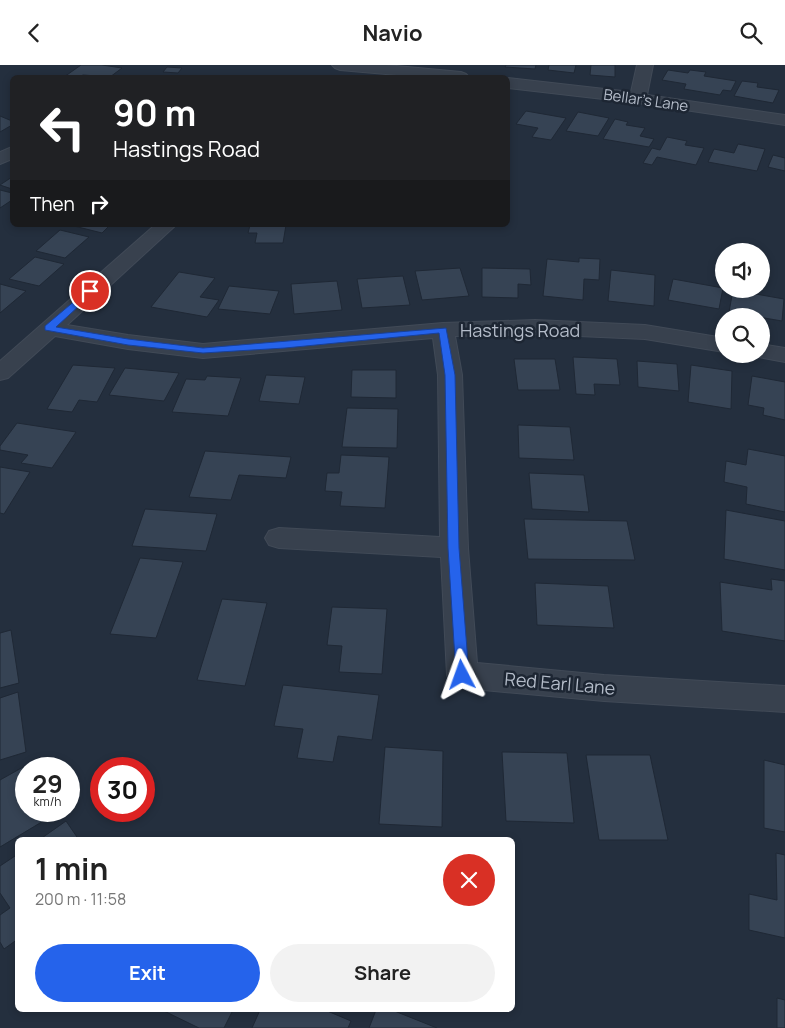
<!DOCTYPE html>
<html lang="en">
<head>
<meta charset="utf-8">
<style>
	:root { --surface:#fff; --page:#f2f2f2; --text:#222; --muted:#767676; --accent:#2563eb }
	body { margin:0; font-family:Manrope,sans-serif; background:var(--page); color:var(--text); height:100vh; display:flex; flex-direction:column; font-size:19px; white-space:nowrap }
	* { box-sizing:border-box; margin:0 }
	p { font-size:16px; color:var(--muted) }
	.icon { flex:none; width:28px; height:28px; fill:none; stroke:currentColor; stroke-width:2; stroke-linecap:round; stroke-linejoin:round }
	.map { position:relative; flex:1; overflow:hidden }
	.side { position:absolute; left:15px; top:772px; width:500px; height:175px; display:flex; flex-direction:column; background:var(--surface); border-radius:8px; box-shadow:0 2px 8px #0003 }
	.side>* { flex:none }
	.hud { position:absolute; left:10px; top:10px; width:500px; height:152px; border-radius:8px; box-shadow:0 2px 8px #0003; background:#202124; color:#fff; overflow:hidden }
	.fabs { position:absolute; left:715px; top:178px; display:grid; gap:10px }
	.fabs a { display:grid; place-items:center; width:55px; height:55px; border-radius:50%; background:var(--surface); box-shadow:0 2px 8px #0003; font-size:25px }
	.speed { position:absolute; left:15px; top:692px; display:flex; gap:10px; font-size:25px; font-weight:700; text-align:center }
	.speed>* { display:grid; place-content:center; width:65px; height:65px; border-radius:50%; background:var(--surface); box-shadow:0 2px 8px #0003; line-height:1 }
	.speed small { font-size:12px; font-weight:400 }
	.speed .limit { border:8px solid #d22; background:#fff; color:#111 }
	.pin { position:absolute; display:grid; place-items:center; width:42px; height:42px; color:#fff; margin:-21px; border:2px solid #fff; border-radius:50%; box-shadow:0 1px 5px #0007 }
	.me { position:absolute; width:55px; margin:-28px; rotate:356deg; stroke-linejoin:round; filter:drop-shadow(0 0 4px #0008) }
	.turn { display:flex; align-items:center; gap:18px; height:105px; padding:0 20px; font-size:22px }
	.turn .icon { width:65px; height:65px; stroke-width:2.5 }
	.turn b { display:block; font-size:35px; line-height:42px }
	.then { display:flex; align-items:center; height:48px; padding:0 20px; background:#0003; gap:10px; font-size:19px }
	.round { display:grid; place-items:center; flex:none; width:52px; height:52px; border-radius:26px; background:var(--page) }
	.overview { display:flex; align-items:center; justify-content:space-between; height:85px; padding:0 20px }
	h1 { font-size:30px; font-weight:700; line-height:38px }
	.action { display:flex; gap:10px; margin-top:auto; padding:10px 20px }
	.action a { flex:1; height:58px; border-radius:30px; background:var(--accent); color:#fff; font-size:20px; font-weight:700; line-height:58px; text-align:center }
	.action a+a { background:var(--page); color:var(--text) }
	header { display:flex; justify-content:space-between; align-items:center; height:65px; padding:0 20px; background:var(--surface); font-size:22px; font-weight:700 }
	.map>svg:first-child { display:block }
</style>
</head>
<body>
<header><svg class="icon" aria-label="back" viewBox="0 0 24 24"><path d="M15 5l-7 7 7 7"/></svg>Navio<svg class="icon" aria-label="search" viewBox="0 0 24 24"><circle cx="10" cy="10" r="6"/><path d="M15 15l6 6"/></svg></header>
<div class="map">
<svg width="785" height="963" viewBox="0 0 785 963">
	<rect width="100%" height="100%" fill="#242f3e"/>
	<!-- building -->
	<path fill="#364354" stroke="#1f2835" d="M81 0H102L122 3 110 12 83 10 79 12H64Z
		M506 0H536L535 4 505 2Z
		M549 0H576L574 8 548 5Z
		M591 0H615V12L590 10Z
		M167 2 182 3 178 8 163 7Z
		M668 5 688 8 690 5 706 7 704 11 736 16 731 26 723 25 720 30 684 24 686 19 662 15Z
		M742 16 758 18 757 22 779 25 773 38 734 31Z
		M526 46 566 53 551 75 532 72 538 63 516 59Z
		M578 47 609 53 598 71 566 66Z
		M0 51 12 56V60L0 67Z
		M615 54 628 57 626 60 645 63 640 71 654 74 649 82 603 74Z
		M667 72 687 76 685 80 704 83 696 100 657 92 652 100 643 98 652 83 660 85Z
		M738 79 765 84 757 106 708 97 714 84 734 88Z
		M773 90 785 93V106L768 102Z
		M12 112V124L0 120Z
		M0 125 12 128V135L0 143Z
		M75 160H110L102 168 74 161Z
		M250 160H286L283 178H255L257 168H248Z
		M60 165 89 172 65 193 36 186Z
		M35 192 64 199 39 221 9 214Z
		M579 193 600 194 599 215 584 214 583 235 543 231 547 194 579 197Z
		M460 203 469 231 422 235 415 206Z
		M482 203 530 204 531 220 518 219V233L482 232Z
		M611 205 655 210 654 241 608 236Z
		M179 207 215 213 200 232 219 235 207 252 151 242Z
		M403 211 410 240 362 243 357 214Z
		M673 214 723 223 719 244 668 235Z
		M337 216 342 245 294 249 291 219Z
		M0 219 26 226 0 248Z
		M229 221 279 226 270 249 218 244Z
		M733 225 784 234 782 256 729 247Z
		M573 292 617 294 620 320 594 319 595 330 576 329Z
		M514 294H555L560 325H518Z
		M637 296 677 299 679 326 638 322Z
		M73 300 115 303 97 337 79 335 72 347 47 344Z
		M691 300 732 306 731 344 688 337Z
		M125 303 179 308 164 336 109 330Z
		M352 305H396V333L351 332Z
		M266 310 305 312 299 339 259 336Z
		M207 311 241 313 228 351 172 347 186 314 205 315Z
		M752 311 785 317V355L763 350 764 343 748 340Z
		M347 343 398 344 397 383 342 382Z
		M17 358 76 367 52 403 21 398 28 390 0 385V381Z
		M518 360 570 362 574 395 519 393Z
		M748 384 785 391V447L746 439 747 422 724 417 726 396 746 400Z
		M205 386 291 392 286 413 239 410 231 435 189 432Z
		M341 390 389 392 385 443 340 441 342 427 325 426 327 408H339Z
		M0 402 30 407 4 449 0 448Z
		M529 408 584 410 589 447 532 444Z
		M145 444 217 449 206 486 132 481Z
		M726 445 785 456V505L724 494Z
		M524 454 627 456 635 495 528 494Z
		M140 493 183 497 156 573 110 569Z
		M771 514 785 516V576L722 566 720 517 772 525Z
		M535 518 608 521 614 563 537 560Z
		M222 534 267 538 245 621 197 615Z
		M332 542 387 544 382 609 339 607 342 581 327 580Z
		M11 565 19 618 0 623V568Z
		M283 620 379 630 372 675 338 671 333 697 297 693 303 664 274 661Z
		M18 627 26 687 0 695V633Z
		M385 682 443 686 442 762 379 759Z
		M502 687 567 688 574 758 506 756Z
		M586 690H650L668 775H599Z
		M41 692 47 704H26V746H60L0 782V715Z
		M764 695 785 700V767L764 763Z
		M66 756 79 775H39Z
		M776 788 785 790V873L749 865V829L777 835Z
		M18 789V874L4 884 0 877V850L10 843 0 828V801Z
		M777 933 785 935V963H777Z
		M162 945H233L224 963H199Z
		M260 945H325L351 956 348 963H252Z
		M376 945H392L437 963H369Z"/>
	<g fill="none" stroke-linecap="round" stroke-linejoin="round">
		<defs>
			<path id="minor" d="M332 0H386L461 7 466 9 469 12H420L340 5 335 3Z
				M637 0H653L647 30 785 50V60L638 38 508 23V13L631 27Z
				M12 82V94L0 99V87Z
				M155 160H176L67 260 128 270 203 279 443 258 535 255 645 260 724 273V287L645 274 535 269 455 271 462 310 468 483 477 598 604 610 785 621V647L604 636 462 623 451 619 447 610 441 492 279 483 269 480 265 473 269 466 279 463 440 472 438 310 433 273 203 293 128 284 55 271 8 313 0 315V296Z
				M761 279 785 283V297L753 291 752 289H761Z"/>
		</defs>
		<!-- minor casing -->
		<use href="#minor" stroke="#414a57" stroke-width="2"/>
		<!-- minor -->
		<use href="#minor" fill="#38414e" fill-rule="evenodd"/>
	</g>
	<!-- route -->
	<path fill="#2563eb" stroke="#184099" d="M90 223 93 224V228L56 262 128 274 203 283 446 263 455 310 459 483 469 610 467 614 462 615 458 614 456 610 448 483 445 310 439 268 285 283 203 288 128 280 45 265V261Z"/>
	<g text-anchor="middle" dominant-baseline="central" stroke-width="5" stroke-linejoin="round" paint-order="stroke">
		<!-- far-street labels -->
		<g font-size="15" fill="#b4bcc9" stroke="#1d2633">
			<text transform="translate(646 35) rotate(8)">Bellar's Lane</text>
		</g>
		<!-- street labels -->
		<g font-size="18" fill="#b4bcc9" stroke="#1d2633">
			<text x="520" y="265">Hastings Road</text>
			<text transform="translate(560 618) rotate(5)">Red Earl Lane</text>
		</g>
	</g>
</svg>
<div class="fabs">
<a><svg class="icon" aria-label="sound" viewBox="0 0 24 24"><path d="M4 9h4l5-4v14l-5-4H4zM17 9q2 3 0 6"/></svg></a>
<a><svg class="icon" aria-label="search" viewBox="0 0 24 24"><circle cx="10" cy="10" r="6"/><path d="M15 15l6 6"/></svg></a>
</div>
<div class="speed"><div>29<small>km/h</small></div><div class="limit">30</div></div>
<div class="pin" style="left:90px;top:226px;background:#d93025"><svg class="icon" aria-label="arrive" viewBox="0 0 24 24"><path d="M6 21V4h12l-3 4 3 4H6"/></svg></div>
<svg class="me" style="left:462px;top:610px" viewBox="-20 -20 40 40"><path d="M0-17L14 15 0 8-14 15z" fill="#2563eb" stroke="#fff" stroke-width="4"/></svg>
<div class="hud">
<div class="turn"><svg class="icon" aria-label="left" viewBox="0 0 24 24"><path d="M17 20v-9H6M10 6l-5 5 5 5"/></svg><div><b>90 m</b>Hastings Road</div></div>
<div class="then">Then<svg class="icon" aria-label="right" viewBox="0 0 24 24"><path d="M7 20v-9h11M14 6l5 5-5 5"/></svg></div>
</div>
<section class="side">
<div class="overview"><div><h1>1 min</h1><p>200 m · 11:58</p></div><a class="round" style="background:#d93025;color:#fff"><svg class="icon" aria-label="close" viewBox="0 0 24 24"><path d="M6 6l12 12M18 6L6 18"/></svg></a></div>
<div class="action"><a>Exit</a><a>Share</a></div>
</section>
</div>
</body>
</html>
